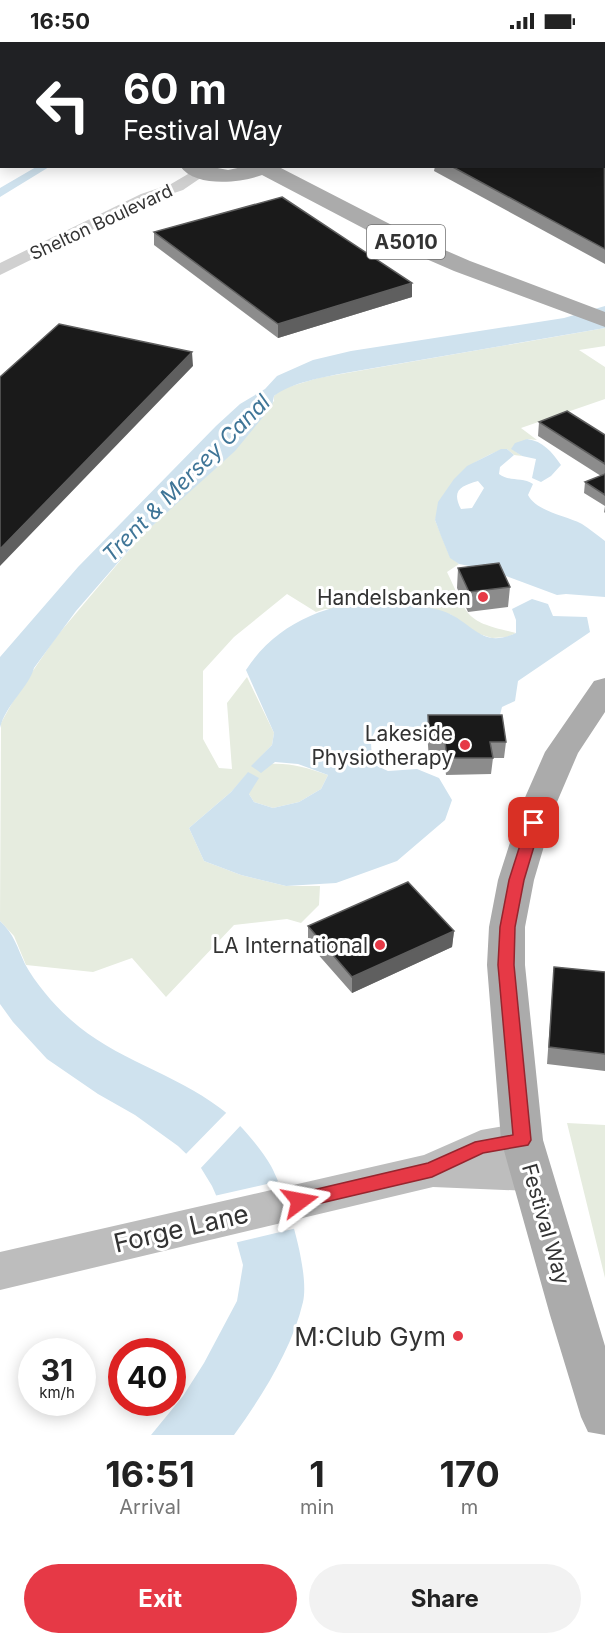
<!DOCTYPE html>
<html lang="en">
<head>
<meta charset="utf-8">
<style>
	:root { --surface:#fff; --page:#f2f2f2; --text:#222; --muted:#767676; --accent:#e63946 }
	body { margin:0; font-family:Inter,sans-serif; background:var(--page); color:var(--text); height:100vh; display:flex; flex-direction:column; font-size:22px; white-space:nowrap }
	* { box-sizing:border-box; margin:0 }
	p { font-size:20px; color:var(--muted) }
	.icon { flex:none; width:33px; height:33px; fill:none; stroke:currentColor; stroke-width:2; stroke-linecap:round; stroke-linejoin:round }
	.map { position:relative; height:1393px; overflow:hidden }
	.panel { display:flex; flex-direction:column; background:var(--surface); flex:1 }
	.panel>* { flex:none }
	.hud { position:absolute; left:0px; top:0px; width:606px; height:126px; box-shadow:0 3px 15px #0003; background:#202124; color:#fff; overflow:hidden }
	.speed { position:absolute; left:18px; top:1296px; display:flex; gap:12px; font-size:30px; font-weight:700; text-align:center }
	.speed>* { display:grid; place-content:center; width:78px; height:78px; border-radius:50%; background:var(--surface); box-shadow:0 3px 15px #0003; line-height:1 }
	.speed small { font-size:15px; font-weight:400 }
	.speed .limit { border:9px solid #d22; background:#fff; color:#111 }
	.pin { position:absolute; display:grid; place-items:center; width:51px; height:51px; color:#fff; margin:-26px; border-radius:12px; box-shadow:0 3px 9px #0006 }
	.me { position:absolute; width:66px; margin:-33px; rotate:77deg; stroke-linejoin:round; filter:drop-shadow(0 0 4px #0008) }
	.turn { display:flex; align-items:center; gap:21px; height:126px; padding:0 24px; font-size:27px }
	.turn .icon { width:78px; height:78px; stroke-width:2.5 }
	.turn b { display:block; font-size:42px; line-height:51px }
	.eta { display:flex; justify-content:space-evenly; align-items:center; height:102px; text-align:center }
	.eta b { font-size:36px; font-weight:700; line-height:42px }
	.button { display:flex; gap:12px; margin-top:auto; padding:12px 24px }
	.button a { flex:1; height:69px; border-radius:36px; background:var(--accent); color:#fff; font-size:24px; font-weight:700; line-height:69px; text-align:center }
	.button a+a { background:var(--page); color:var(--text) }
	.status { display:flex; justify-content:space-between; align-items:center; height:42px; padding:0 30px; background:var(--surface); direction:ltr }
	.status svg { height:16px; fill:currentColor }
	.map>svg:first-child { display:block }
</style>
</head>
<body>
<div class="status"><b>16:50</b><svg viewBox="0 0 49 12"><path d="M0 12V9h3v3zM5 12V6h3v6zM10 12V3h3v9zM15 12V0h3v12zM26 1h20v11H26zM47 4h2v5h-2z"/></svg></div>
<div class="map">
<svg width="605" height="1393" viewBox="0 0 605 1393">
	<rect width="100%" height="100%" fill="#fff"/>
	<!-- green -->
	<path fill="#e6ecdf" d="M605 286V304L579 308 605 325V357L521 386 537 398 527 397 512 407 522 414 514 413 507 407C499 408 492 411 485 415 454 430 449 448 435 478L450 515 459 522 447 530C469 576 464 579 516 591L507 595 492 596 476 591 450 572 325 567 316 570 287 552 234 595 203 629V697L219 726 232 727 227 661 247 635 274 691 272 703 252 724C283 719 299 723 328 733L321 747 299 760 273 766 254 760 249 752 248 731 231 750 189 786 204 819 241 833 286 844H320L319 863 301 881 287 877 234 883 166 955 132 916 93 930 26 923 14 894 0 879 1 681 17 652 56 595 141 494 195 444 274 359V354L282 347 318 336Z
		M567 1081 605 1083V1236Z"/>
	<!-- water -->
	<path fill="#cfe2ee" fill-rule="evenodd" d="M36 125H49L0 155V146Z
		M605 264V286L345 331C324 335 290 341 274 354L272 364 235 409 141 494 76 569 34 626C29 645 6 662 0 686V615L78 525 216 384 240 362 265 347 277 334 313 318 351 309 564 276Z
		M527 397C543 399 552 410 561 423L551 434 541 440 532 436 536 417 522 414 511 407 515 401Z
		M501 407H507L514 413 500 425 499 432C510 440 522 435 533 442L528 453C537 470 565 473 582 482 590 487 597 493 605 499V555L566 552 557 553 490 528 459 522 450 516 441 494 435 478 438 460 454 437 467 424ZM478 439 484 446 472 466 461 467C451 448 461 444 478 439Z
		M532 557 548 562 553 574 587 575 590 590 518 639 515 659 502 665 500 673C479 678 457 685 436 686 406 688 357 667 375 723L388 729 417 727 439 736 452 758 445 778 397 819 336 841 286 844 241 833 204 819 189 786 231 750 248 730 259 736 249 752 254 760 273 766 299 760 321 747 328 733 298 722 275 720 261 731 251 724 272 703 274 691 246 628C282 572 351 551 415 563 426 565 440 567 450 572 476 585 483 606 516 591V578L512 567Z
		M0 879C14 892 17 905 25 922 36 942 54 963 71 978 114 1017 174 1031 220 1066 237 1078 261 1106 271 1124 286 1152 310 1229 303 1260 292 1307 262 1354 234 1393H151L183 1354 204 1321 237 1259 243 1223 237 1201 212 1144 201 1126 178 1104 135 1073 98 1052 47 1017 13 980 0 962Z"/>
	<!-- pier -->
	<path fill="#fff" d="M228 1069 242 1082 199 1128 184 1114Z
		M280 1139 297 1186 234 1201 214 1154Z"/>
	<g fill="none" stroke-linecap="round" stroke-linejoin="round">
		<!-- street -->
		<path fill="#d0d0d0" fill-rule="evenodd" d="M523 0H539L522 2Z
			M200 125 208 130 205 133 183 148 153 158 0 233V221L141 152 171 142Z"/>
		<!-- secondary -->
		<path fill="#bdbdbd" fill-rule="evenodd" d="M522 1081 537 1086 543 1098 537 1110 523 1114 546 1120 552 1132 546 1144 531 1149 433 1145 0 1248V1210L424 1113 481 1088Z"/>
		<!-- primary -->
		<path fill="#ababab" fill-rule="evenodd" d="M0 69H2V82H0Z
			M180 124H207L228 128 247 124H277L417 196 470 219 605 270V285L454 229 401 206 262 133C241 141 195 146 180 124Z
			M605 636V670L578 711 557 760 534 838 525 885V923L543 1098 605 1304V1393L588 1390 581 1375 550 1273 501 1098 487 923 489 885 498 838 523 760 545 710 594 639Z"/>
	</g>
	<!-- wall -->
	<path fill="#8c8c8c" d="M605 65V222L434 129 435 124H604Z
		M154 190 412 241V255L278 296 154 203Z
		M539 380 605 393V471L604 470 605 464 584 451 585 440 601 434 538 394Z
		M458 526 510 545 508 565 468 570 457 546Z
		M428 673 506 700 504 716H493L491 732 446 733 444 716 429 717 427 690Z
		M308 884 454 889 452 905 352 951 308 901Z
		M554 925 605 930V1029L547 1022Z"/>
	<!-- shaded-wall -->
	<path fill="#5f5f5f" d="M412 241V255L278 296V282Z
		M192 310 193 324 0 524V507Z
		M454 889 452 905 352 951V935Z"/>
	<!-- building -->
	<path fill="#1a1a1a" stroke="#5f5f5f" stroke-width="1.5" d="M604 65 605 207 451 124H604Z
		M282 155 412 241 278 282 154 190Z
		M59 282 192 310 0 507V335Z
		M567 369 605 393V422L539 380Z
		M605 432V453L585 440Z
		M499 521 510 545 469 550 458 526Z
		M428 673H502L506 700H490L493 716H447L445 700H430Z
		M408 840 454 889 352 935 308 884Z
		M554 925 605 930V1012L549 1005Z"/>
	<!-- route -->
	<path fill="#e63946" stroke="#96252e" stroke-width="1.5" d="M534 776 541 781 524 838 515 885 514 923 531 1098 528 1103 483 1111 432 1135 300 1166 294 1164 291 1159 294 1153 300 1151 428 1121 475 1100 513 1093 498 923 500 885 509 838 527 781Z"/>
	<!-- markers -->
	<g fill="#e63946" stroke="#fff" stroke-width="2">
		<circle cx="483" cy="555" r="6"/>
		<circle cx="465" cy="703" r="6"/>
		<circle cx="380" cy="903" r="6"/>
		<circle cx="458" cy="1294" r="6"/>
	</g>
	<g text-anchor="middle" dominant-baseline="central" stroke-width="6" stroke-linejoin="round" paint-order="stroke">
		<!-- far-street labels -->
		<g font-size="18" fill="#333" stroke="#fff">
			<text transform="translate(101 180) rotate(-25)">Shelton Boulevard</text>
		</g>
		<!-- shield labels -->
		<rect fill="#fff" stroke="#707070" stroke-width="1.5" x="367" y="183" width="78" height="34" rx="4.5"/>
		<g font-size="20" font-weight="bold" fill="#333">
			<text x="406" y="200">A5010</text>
		</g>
		<!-- poi labels -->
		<g font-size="21" fill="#333" stroke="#fff" text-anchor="end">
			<text x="471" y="555">Handelsbanken</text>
			<text x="453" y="691">Lakeside<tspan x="453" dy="24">Physiotherapy</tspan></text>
			<text x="368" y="903">LA International</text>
		</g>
		<!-- street labels -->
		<g font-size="21" fill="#333" stroke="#fff">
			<text transform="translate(546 1182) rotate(74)">Festival Way</text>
		</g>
		<!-- water labels -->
		<g font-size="22" font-style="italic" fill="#3f7597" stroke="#fff">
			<text transform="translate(186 436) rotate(-45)">Trent &amp; Mersey Canal</text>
		</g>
		<!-- near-street labels -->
		<g font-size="26" fill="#333" stroke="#fff">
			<text transform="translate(181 1186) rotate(-13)">Forge Lane</text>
		</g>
		<!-- near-poi labels -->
		<g font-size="26" fill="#333" stroke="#fff" text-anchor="end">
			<text x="446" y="1294">M:Club Gym</text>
		</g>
	</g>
</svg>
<div class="speed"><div>31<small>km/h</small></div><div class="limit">40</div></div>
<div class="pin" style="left:534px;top:781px;background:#d93025"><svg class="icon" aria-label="arrive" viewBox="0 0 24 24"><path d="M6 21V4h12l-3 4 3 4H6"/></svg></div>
<svg class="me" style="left:300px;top:1159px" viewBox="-20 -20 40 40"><path d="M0-17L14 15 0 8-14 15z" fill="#e63946" stroke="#fff" stroke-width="4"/></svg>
<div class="hud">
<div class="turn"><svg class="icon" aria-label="left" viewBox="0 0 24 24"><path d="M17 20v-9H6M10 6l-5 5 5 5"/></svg><div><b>60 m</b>Festival Way</div></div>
</div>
</div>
<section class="panel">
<div class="eta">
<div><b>16:51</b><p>Arrival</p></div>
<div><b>1</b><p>min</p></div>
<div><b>170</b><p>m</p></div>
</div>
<div class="button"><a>Exit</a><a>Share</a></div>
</section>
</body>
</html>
